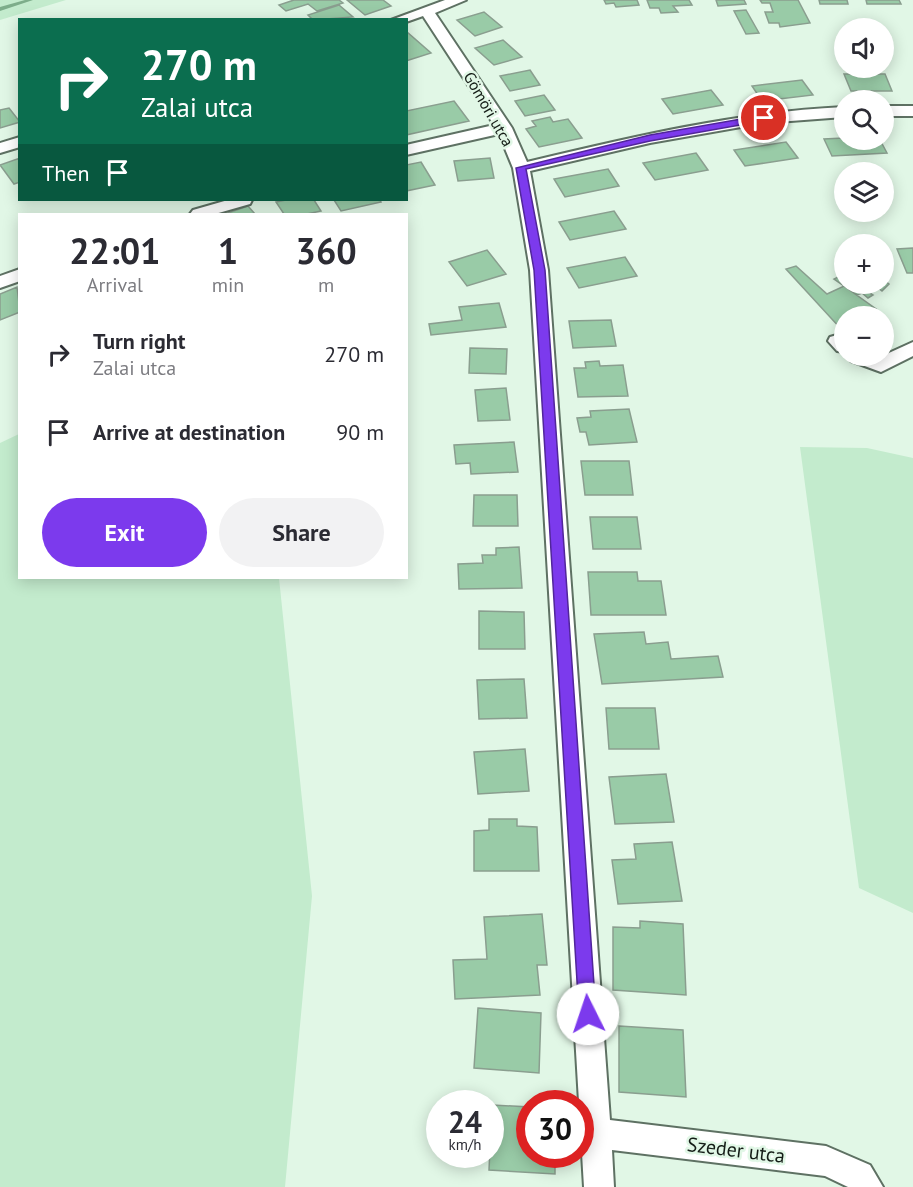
<!DOCTYPE html>
<html lang="en">
<head>
<meta charset="utf-8">
<style>
	:root { --surface:#fff; --page:#f2f2f3; --text:#2b2b33; --muted:#7c7c81; --accent:#7c3aed }
	body { margin:0; font-family:"PT Sans",sans-serif; background:var(--page); color:var(--text); height:100vh; display:flex; flex-direction:column; font-size:22px; white-space:nowrap }
	* { box-sizing:border-box; margin:0 }
	p { font-size:20px; color:var(--muted) }
	.icon { flex:none; width:33px; height:33px; fill:none; stroke:currentColor; stroke-width:2; stroke-linecap:round; stroke-linejoin:round }
	.map { position:relative; flex:1; overflow:hidden }
	.sheet { position:absolute; left:18px; top:213px; width:390px; height:366px; display:flex; flex-direction:column; background:var(--surface); border-radius:0px; box-shadow:0 3px 15px #0003 }
	.sheet>* { flex:none }
	.guide { position:absolute; left:18px; top:18px; width:390px; height:183px; border-radius:0px; box-shadow:0 3px 15px #0003; background:#0b6e4f; color:#fff; overflow:hidden }
	.buttons { position:absolute; left:834px; top:18px; display:grid; gap:12px }
	.buttons a { display:grid; place-items:center; width:60px; height:60px; border-radius:50%; background:var(--surface); box-shadow:0 3px 15px #0003; font-size:30px }
	.speed { position:absolute; left:426px; top:1090px; display:flex; gap:12px; font-size:30px; font-weight:700; text-align:center }
	.speed>* { display:grid; place-content:center; width:78px; height:78px; border-radius:50%; background:var(--surface); box-shadow:0 3px 15px #0003; line-height:1 }
	.speed small { font-size:15px; font-weight:400 }
	.speed .limit { border:9px solid #d22; background:#fff; color:#111 }
	.pin { position:absolute; display:grid; place-items:center; width:51px; height:51px; color:#fff; margin:-26px; border:3px solid #fff; border-radius:50%; box-shadow:0 2px 6px #0007 }
	.me { position:absolute; width:66px; margin:-33px; rotate:356deg; stroke-linejoin:round; filter:drop-shadow(0 0 4px #0008) }
	.turn { display:flex; align-items:center; gap:21px; height:126px; padding:0 24px; font-size:27px }
	.turn .icon { width:78px; height:78px; stroke-width:2.5 }
	.turn b { display:block; font-size:42px; line-height:51px }
	.then { display:flex; align-items:center; height:57px; padding:0 24px; background:#0003; gap:12px; font-size:22px }
	.eta { display:flex; justify-content:space-evenly; align-items:center; height:102px; text-align:center }
	.eta b { font-size:36px; font-weight:700; line-height:42px }
	.cta { display:flex; gap:12px; margin-top:auto; padding:12px 24px }
	.cta a { flex:1; height:69px; border-radius:36px; background:var(--accent); color:#fff; font-size:24px; font-weight:700; line-height:69px; text-align:center }
	.cta a+a { background:var(--page); color:var(--text) }
	ul { padding:0; list-style:none }
	li { display:flex; align-items:center; gap:18px; height:78px; padding:0 24px }
	li div { flex:1 }
	li b { display:block; font-size:22px }
	li em { font-style:normal }
	.map>svg:first-child { display:block }
</style>
</head>
<body>
<div class="map">
<svg width="913" height="1187" viewBox="0 0 913 1187">
	<rect width="100%" height="100%" fill="#e1f7e6"/>
	<!-- green -->
	<path fill="#c3ebcd" d="M0 0H66L0 20Z
		M19 434 20 578H279L312 896 285 1187H0V443Z
		M800 447 867 448 913 458V913L859 888Z"/>
	<g fill="none" stroke-linecap="round" stroke-linejoin="round">
		<!-- stream -->
		<path fill="#7dad8a" fill-rule="evenodd" d="M25 0H33L0 11V7Z"/>
	</g>
	<!-- building -->
	<path fill="#99cba7" stroke="#8a9e8f" stroke-width="1.5" d="M294 0H339L343 3 317 11 308 4 286 11 279 5Z
		M347 0H383L391 6 365 15Z
		M604 0H637L639 5 616 7 614 3 606 4Z
		M647 0H689L692 5 673 6 678 12 661 13 659 8H650Z
		M716 0H744L746 4 718 6Z
		M760 0H798L810 23 780 27 779 23H769L765 12H773L770 3H762Z
		M819 0H847L848 4H820Z
		M866 0H899L901 4H867Z
		M339 5 353 17 313 20 308 15Z
		M746 10 759 33 746 34 734 11Z
		M484 12 502 27 475 36 457 20Z
		M406 32H407L431 53 406 61Z
		M503 40 522 57 494 65 475 48Z
		M530 70 540 85 510 91 500 76Z
		M844 74H885L892 91H851Z
		M802 80 813 95 762 101 752 86Z
		M711 90 723 105 673 114 662 99Z
		M544 95 555 110 525 116 515 101Z
		M454 101 469 121 406 135V111Z
		M9 108 20 122 0 128V110Z
		M550 117 553 122 568 119 582 138 539 147 526 129 536 126 532 121Z
		M844 138 880 140 887 153 832 156 824 139Z
		M786 142 798 158 745 166 734 150Z
		M696 153 708 170 655 180 643 163Z
		M20 158V182L14 184 0 165Z
		M490 158 494 178 458 181 454 161Z
		M421 162 435 185 406 191V165Z
		M608 169 619 186 565 197 554 179Z
		M286 200H314L321 211 307 214H284L276 202Z
		M334 200H380L381 202 341 211Z
		M248 206 255 214H225Z
		M614 211 626 229 570 240 559 222Z
		M913 248V273H907L897 249Z
		M487 250 506 274 467 286 449 262Z
		M625 257 637 276 579 288 567 268Z
		M796 266 827 294 844 286 876 309 862 316H844V326L841 329 786 269Z
		M844 274V284H884V280L889 284 882 291 877 287 868 292 873 295 868 298 862 293 857 295 834 279Z
		M17 287 20 312 0 320V294Z
		M499 303 506 327 431 335 429 324 462 320 459 307Z
		M611 320 616 346 573 348 569 321Z
		M470 348 507 349 506 374 469 373Z
		M599 361 600 366 623 365 628 396 578 397 574 368H586L585 362Z
		M506 388 510 420 478 421 475 390Z
		M629 409 637 442 589 445 586 432H580L577 418 591 417 590 411Z
		M514 442 518 472 471 474 470 463 456 464 454 445Z
		M581 461H629L633 495H585Z
		M474 495H517L518 526H473Z
		M590 517H637L641 549H593Z
		M519 547 522 588 459 589 458 564 483 563 482 555H496V548Z
		M588 572H637L638 581H661L666 615H591Z
		M479 611 524 612 525 649H479Z
		M644 632 646 644 668 642 671 659 718 656 723 677 602 684 594 634Z
		M524 679 527 718 479 719 477 680Z
		M606 708H655L659 749H609Z
		M525 749 529 791 478 794 474 752Z
		M666 774 674 822 615 824 609 777Z
		M489 819H517V826L537 827 539 871H474V831L489 830Z
		M672 842 682 901 618 904 612 860 636 859 634 844Z
		M542 914 547 965H537L540 995 455 999 453 960 487 959 484 917Z
		M640 921 683 924 686 995 613 990V927L640 928Z
		M478 1008 541 1013 539 1073 474 1068Z
		M619 1026 683 1030 686 1097 619 1092Z
		M492 1105 530 1107V1155H555V1174L489 1170Z"/>
	<g fill="none" stroke-linecap="round" stroke-linejoin="round">
		<defs>
			<path id="minor" d="M445 0H466L435 13 512 128 527 162C631 137 737 112 844 107V117L764 123 650 143 530 171 548 270 610 1120 826 1146 870 1165 883 1187H848L825 1176 612 1150 614 1187H584L530 270 513 168 499 134 406 155V145L494 125 423 16 406 22V20H391Z
				M884 106H913V116H884Z
				M20 137V147L0 153V143Z
				M228 200H252L250 204 215 214H190L193 210Z
				M20 269V281L0 288V276Z
				M837 335 844 337V352L837 351 828 341 830 337Z
				M913 342V356L881 372 851 361 848 356 880 357Z"/>
		</defs>
		<!-- minor casing -->
		<use href="#minor" stroke="#5e7163" stroke-width="4"/>
		<!-- minor -->
		<use href="#minor" fill="#fff" fill-rule="evenodd"/>
	</g>
	<!-- route -->
	<path fill="#7c3aed" stroke="#51269a" stroke-width="1.5" d="M764 115 768 116V120L650 141 526 169 545 270 596 1014 594 1020 588 1023 582 1020 579 1014 534 270 516 168 650 135Z"/>
	<g text-anchor="middle" dominant-baseline="central" stroke-width="5" stroke-linejoin="round" paint-order="stroke">
		<!-- street labels -->
		<g font-size="16" fill="#141c16" stroke="#e1f7e6">
			<text transform="translate(489 109) rotate(60)">Gömöri utca</text>
		</g>
		<!-- near-street labels -->
		<g font-size="20" fill="#141c16" stroke="#e1f7e6">
			<text transform="translate(736 1150) rotate(7)">Szeder utca</text>
		</g>
	</g>
</svg>
<div class="buttons">
<a><svg class="icon" aria-label="sound" viewBox="0 0 24 24"><path d="M4 9h4l5-4v14l-5-4H4zM17 9q2 3 0 6"/></svg></a>
<a><svg class="icon" aria-label="search" viewBox="0 0 24 24"><circle cx="10" cy="10" r="6"/><path d="M15 15l6 6"/></svg></a>
<a><svg class="icon" aria-label="layers" viewBox="0 0 24 24"><path d="M12 4l9 5-9 5-9-5zM3 14l9 5 9-5"/></svg></a>
<a>+</a>
<a>−</a>
</div>
<div class="speed"><div>24<small>km/h</small></div><div class="limit">30</div></div>
<div class="pin" style="left:764px;top:118px;background:#d93025"><svg class="icon" aria-label="arrive" viewBox="0 0 24 24"><path d="M6 21V4h12l-3 4 3 4H6"/></svg></div>
<svg class="me" style="left:588px;top:1014px" viewBox="-20 -20 40 40"><circle r="19" fill="#fff"/><path d="M0-13L10 11 0 6-10 11z" fill="#7c3aed"/></svg>
<div class="guide">
<div class="turn"><svg class="icon" aria-label="right" viewBox="0 0 24 24"><path d="M7 20v-9h11M14 6l5 5-5 5"/></svg><div><b>270 m</b>Zalai utca</div></div>
<div class="then">Then<svg class="icon" aria-label="arrive" viewBox="0 0 24 24"><path d="M6 21V4h12l-3 4 3 4H6"/></svg></div>
</div>
<section class="sheet">
<div class="eta">
<div><b>22:01</b><p>Arrival</p></div>
<div><b>1</b><p>min</p></div>
<div><b>360</b><p>m</p></div>
</div>
<ul>
<li><svg class="icon" aria-label="right" viewBox="0 0 24 24"><path d="M7 20v-9h11M14 6l5 5-5 5"/></svg><div><b>Turn right</b><p>Zalai utca</p></div><em>270 m</em></li>
<li><svg class="icon" aria-label="arrive" viewBox="0 0 24 24"><path d="M6 21V4h12l-3 4 3 4H6"/></svg><div><b>Arrive at destination</b></div><em>90 m</em></li>
</ul>
<div class="cta"><a>Exit</a><a>Share</a></div>
</section>
</div>
</body>
</html>
